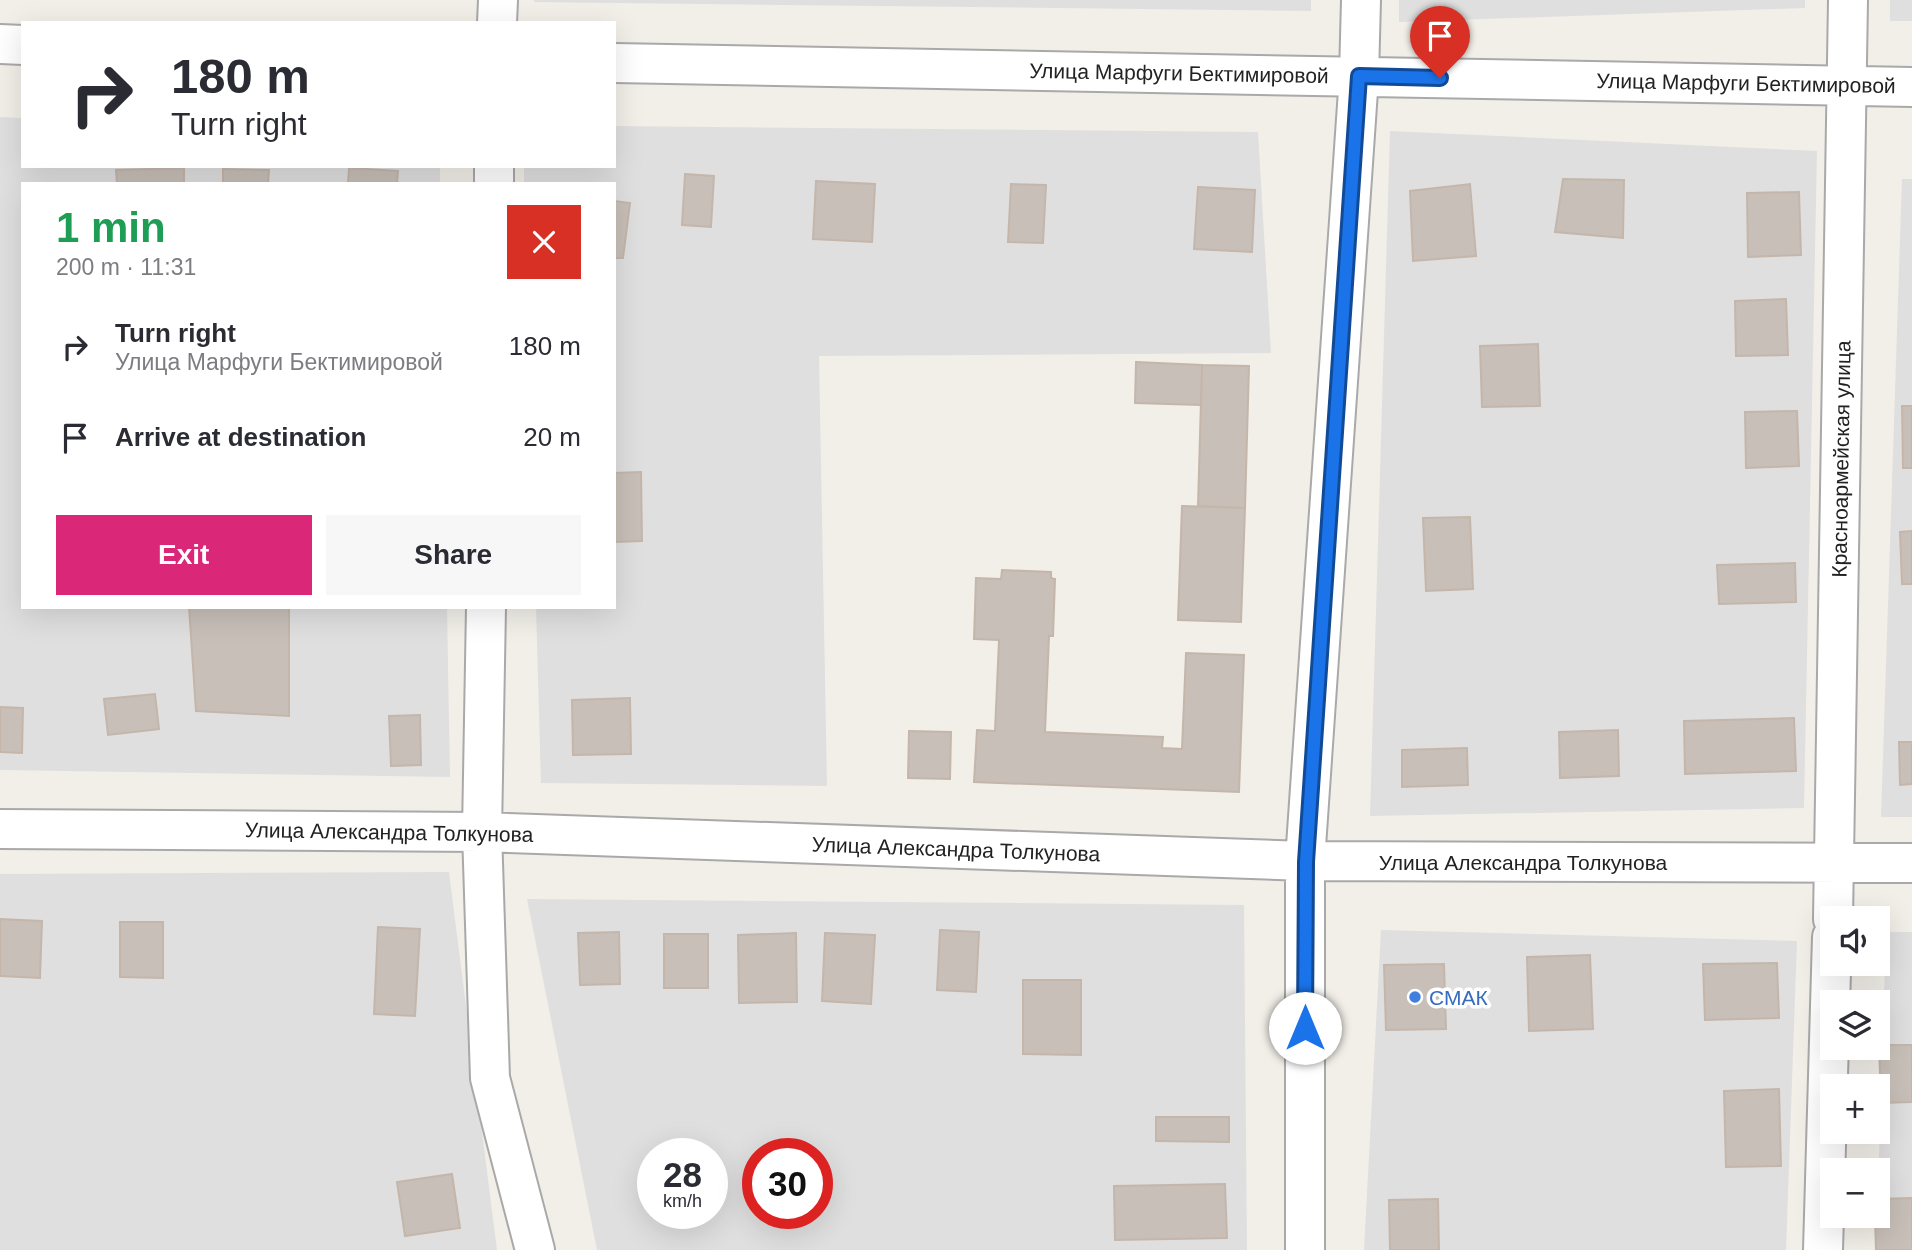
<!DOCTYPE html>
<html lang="en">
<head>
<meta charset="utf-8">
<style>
	:root { --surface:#fff; --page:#f7f7f7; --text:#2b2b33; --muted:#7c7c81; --accent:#db2777 }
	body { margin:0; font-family:Helvetica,sans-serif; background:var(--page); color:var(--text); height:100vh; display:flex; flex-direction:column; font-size:26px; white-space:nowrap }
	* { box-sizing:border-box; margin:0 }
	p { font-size:23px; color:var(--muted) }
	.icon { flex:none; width:38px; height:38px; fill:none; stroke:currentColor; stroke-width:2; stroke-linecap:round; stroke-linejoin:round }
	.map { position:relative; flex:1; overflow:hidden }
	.drawer { position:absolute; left:21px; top:182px; width:595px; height:427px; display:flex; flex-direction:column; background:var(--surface); border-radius:0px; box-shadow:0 7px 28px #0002 }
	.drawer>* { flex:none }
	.banner { position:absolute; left:21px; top:21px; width:595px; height:147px; border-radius:0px; box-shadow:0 7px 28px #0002; background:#fff; color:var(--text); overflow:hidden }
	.controls { position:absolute; left:1820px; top:906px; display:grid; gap:14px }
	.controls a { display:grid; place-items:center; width:70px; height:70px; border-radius:0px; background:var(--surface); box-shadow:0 7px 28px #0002; font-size:35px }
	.speed { position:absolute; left:637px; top:1138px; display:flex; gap:14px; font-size:35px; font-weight:700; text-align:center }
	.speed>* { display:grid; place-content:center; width:91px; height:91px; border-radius:50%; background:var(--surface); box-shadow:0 7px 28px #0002; line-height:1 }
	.speed small { font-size:18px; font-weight:400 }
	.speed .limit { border:10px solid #d22; background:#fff; color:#111 }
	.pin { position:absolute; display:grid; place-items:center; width:60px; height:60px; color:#fff; margin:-72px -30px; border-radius:50% 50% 50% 0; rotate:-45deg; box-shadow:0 0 7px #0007 }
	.pin .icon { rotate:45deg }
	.me { position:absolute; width:77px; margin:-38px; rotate:0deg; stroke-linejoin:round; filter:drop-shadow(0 0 5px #0008) }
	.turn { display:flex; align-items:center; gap:24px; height:147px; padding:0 35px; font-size:32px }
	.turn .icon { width:91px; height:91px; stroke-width:2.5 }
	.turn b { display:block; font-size:49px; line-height:60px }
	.round { display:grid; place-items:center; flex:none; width:74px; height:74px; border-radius:0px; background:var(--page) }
	.headline { display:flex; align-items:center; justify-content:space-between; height:119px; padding:0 35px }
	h1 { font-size:42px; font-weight:600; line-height:52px; color:#1e9e55 }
	.primary-button { display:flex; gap:14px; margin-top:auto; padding:14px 35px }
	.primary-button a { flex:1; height:80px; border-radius:0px; background:var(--accent); color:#fff; font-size:28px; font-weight:600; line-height:80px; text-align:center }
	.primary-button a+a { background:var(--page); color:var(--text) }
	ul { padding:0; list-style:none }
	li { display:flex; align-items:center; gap:21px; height:91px; padding:0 35px }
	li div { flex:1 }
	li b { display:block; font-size:26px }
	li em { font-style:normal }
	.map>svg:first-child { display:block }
</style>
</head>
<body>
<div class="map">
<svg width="1912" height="1250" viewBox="0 0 1912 1250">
	<rect width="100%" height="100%" fill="#f2efe9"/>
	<!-- residential -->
	<path fill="#e0dfdf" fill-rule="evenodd" d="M534 0H1311V11L534 2Z
		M1399 0H1805V8L1399 22Z
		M1890 0H1912V21H1890Z
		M0 117 23 118V166H440V184H23V607H447L450 777 0 770Z
		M614 126 1258 132 1271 353 819 356 827 786 541 783 536 607H614V184H524V166H614Z
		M1390 131 1817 151 1804 808 1370 816Z
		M1902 179H1912V817H1881Z
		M449 872 497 1250H0V874Z
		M527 899 1244 905 1247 1250H597ZM653 1153H712V1213H653ZM758 1153H817V1213H758Z
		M1381 930 1797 941 1786 1250H1364Z
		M1886 932H1912V1250H1876Z"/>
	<!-- building -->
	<path fill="#c7bfb8" stroke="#c4b6ab" stroke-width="2" d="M184 168V184H117L116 170Z
		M349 168 398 171 397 184H348Z
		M223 169 269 170 268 184H223Z
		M685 174 714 176 711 227 682 225Z
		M1563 179 1624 180 1623 238 1555 232Z
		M816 181 875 184 872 242 813 239Z
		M1011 184 1046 185 1043 243 1008 242Z
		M1470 184 1476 256 1413 261 1410 191Z
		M1198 187 1255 190 1252 252 1194 249Z
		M1799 192 1801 255 1748 257 1747 193Z
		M614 201 630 203 623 258H614Z
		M1786 299 1788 355 1736 356 1735 301Z
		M1538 344 1540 406 1482 407 1480 346Z
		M1136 362 1202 365 1201 405 1135 403Z
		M1202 365 1249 366 1245 508 1198 506Z
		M1902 406H1912V468H1903Z
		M1797 411 1799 466 1746 468 1745 412Z
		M641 472 642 541 614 542V473Z
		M1182 506 1245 508 1241 622 1178 620Z
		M1470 517 1473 589 1426 591 1423 518Z
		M1912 531V584H1902L1900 532Z
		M1795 563 1796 602 1719 604 1717 565Z
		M1002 570 1051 572V578L1055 579 1053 636H1049L1045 732 1163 737 1162 748 1182 749 1186 653 1244 655 1239 792 974 782 977 730 995 731 999 640 974 639 976 578 1001 579Z
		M189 607H289V716L196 711Z
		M155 694 159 729 108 735 104 699Z
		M630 698 631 754 573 755 572 700Z
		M0 707 23 708 22 753 0 752Z
		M420 715 421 765 391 766 389 716Z
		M1794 718 1796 771 1685 774 1684 721Z
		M1618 730 1619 776 1560 778 1559 732Z
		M909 731 951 732 950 779 908 778Z
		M1899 742H1912V784L1900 785Z
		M1467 748 1468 785 1402 787V750Z
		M0 919 42 921 40 978 0 976Z
		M120 922H163V978L120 977Z
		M378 927 420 929 415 1016 374 1014Z
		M940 930 979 932 976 992 937 990Z
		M619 932 620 984 580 985 578 933Z
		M796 933 797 1002 739 1003 738 935Z
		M825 933 875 935 871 1004 822 1001Z
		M664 934H708V988H664Z
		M1590 955 1593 1029 1529 1031 1527 957Z
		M1777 963 1779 1018 1705 1020 1703 964Z
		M1444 964 1446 1029 1386 1030 1384 965Z
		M1023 980H1081V1055L1023 1054Z
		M1879 1045H1912V1102L1881 1103Z
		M1779 1089 1781 1166 1726 1167 1724 1091Z
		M1156 1117H1229V1142L1156 1141Z
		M452 1174 460 1228 405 1236 397 1182Z
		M1225 1184 1227 1238 1115 1240 1114 1186Z
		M1912 1198V1250H1876L1875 1216H1878V1199Z
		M1438 1199 1439 1250H1390L1389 1200Z"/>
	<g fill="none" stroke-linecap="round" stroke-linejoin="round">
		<defs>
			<path id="street" d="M497 23 498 0
				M0 44 23 45
				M614 63 1912 87
				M494 184V166
				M486 607 482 832 490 1078 535 1250
				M0 829 482 832 1305 861 1912 863
				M1833 919 1848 0
				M1305 1250V861L1359 76 1361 0
				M1823 1250 1832 937"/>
		</defs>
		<!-- street casing -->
		<use href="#street" stroke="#a9a9a9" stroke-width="42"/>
		<!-- street -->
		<use href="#street" stroke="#fff" stroke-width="38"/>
	</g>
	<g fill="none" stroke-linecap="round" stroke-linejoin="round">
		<defs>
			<path id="route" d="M1305 1028 1306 862 1359 76 1440 78"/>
		</defs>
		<!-- route casing -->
		<use href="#route" stroke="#114b97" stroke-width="18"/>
		<!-- route -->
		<use href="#route" stroke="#1a73e8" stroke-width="12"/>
	</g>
	<!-- markers -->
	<circle fill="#3f7fe0" stroke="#fff" stroke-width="2.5" cx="1415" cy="997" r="7"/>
	<g text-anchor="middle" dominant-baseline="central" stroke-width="7" stroke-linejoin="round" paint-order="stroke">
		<!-- street labels -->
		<g font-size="21" fill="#222" stroke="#fff">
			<text transform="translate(1179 73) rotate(1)">Улица Марфуги Бектимировой</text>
			<text transform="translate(1746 83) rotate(1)">Улица Марфуги Бектимировой</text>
			<text transform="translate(1841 459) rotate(-89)">Красноармейская улица</text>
			<text transform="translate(389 832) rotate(1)">Улица Александра Толкунова</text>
			<text transform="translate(956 849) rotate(2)">Улица Александра Толкунова</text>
			<text x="1523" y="862">Улица Александра Толкунова</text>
		</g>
		<!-- shop labels -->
		<g font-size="21" fill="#366cbe" stroke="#fff" text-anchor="start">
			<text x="1429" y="997">СМАК</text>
		</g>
	</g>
</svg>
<div class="controls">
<a><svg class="icon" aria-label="sound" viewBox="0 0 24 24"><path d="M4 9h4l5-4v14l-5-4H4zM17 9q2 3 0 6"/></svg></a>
<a><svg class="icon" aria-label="layers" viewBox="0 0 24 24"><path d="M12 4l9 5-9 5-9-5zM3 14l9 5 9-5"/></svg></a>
<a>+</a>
<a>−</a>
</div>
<div class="speed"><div>28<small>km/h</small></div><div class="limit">30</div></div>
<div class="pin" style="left:1440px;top:78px;background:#d93025"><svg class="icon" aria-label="arrive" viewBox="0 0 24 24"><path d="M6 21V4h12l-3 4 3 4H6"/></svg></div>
<svg class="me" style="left:1305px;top:1028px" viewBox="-20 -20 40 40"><circle r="19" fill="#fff"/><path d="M0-13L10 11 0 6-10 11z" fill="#1a73e8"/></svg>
<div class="banner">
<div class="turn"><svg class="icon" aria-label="right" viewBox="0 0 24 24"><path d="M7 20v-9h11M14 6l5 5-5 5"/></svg><div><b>180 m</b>Turn right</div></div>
</div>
<section class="drawer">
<div class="headline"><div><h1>1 min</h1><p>200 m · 11:31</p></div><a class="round" style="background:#d93025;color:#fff"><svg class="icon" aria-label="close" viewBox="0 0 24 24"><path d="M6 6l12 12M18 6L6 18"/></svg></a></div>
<ul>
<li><svg class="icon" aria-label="right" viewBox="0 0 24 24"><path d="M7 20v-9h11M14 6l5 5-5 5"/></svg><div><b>Turn right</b><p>Улица Марфуги Бектимировой</p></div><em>180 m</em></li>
<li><svg class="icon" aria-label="arrive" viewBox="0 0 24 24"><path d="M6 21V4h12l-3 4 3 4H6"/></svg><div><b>Arrive at destination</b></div><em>20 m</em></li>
</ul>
<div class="primary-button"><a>Exit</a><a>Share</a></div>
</section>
</div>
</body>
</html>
